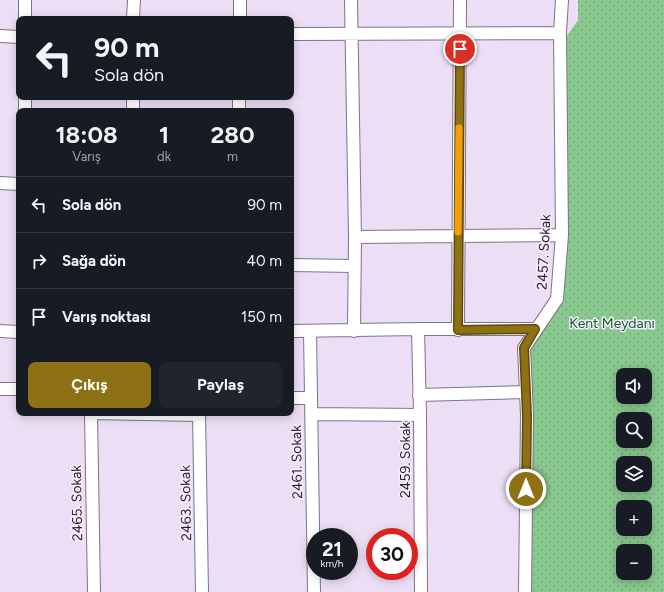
<!DOCTYPE html>
<html lang="tr">
<head>
<meta charset="utf-8">
<style>
	:root { --surface:#171b24; --page:#20242c; --text:#f1f3f6; --muted:#9ea1a6; --line:#363941; --accent:#8f7115 }
	body { margin:0; font-family:Figtree,sans-serif; background:var(--page); color:var(--text); height:100vh; display:flex; flex-direction:column; font-size:15px; white-space:nowrap }
	* { box-sizing:border-box; margin:0 }
	p { font-size:13px; color:var(--muted) }
	.icon { flex:none; width:22px; height:22px; fill:none; stroke:currentColor; stroke-width:2; stroke-linecap:round; stroke-linejoin:round }
	.map { position:relative; flex:1; overflow:hidden }
	.side { position:absolute; left:16px; top:108px; width:278px; height:308px; display:flex; flex-direction:column; background:var(--surface); border-radius:8px; box-shadow:0 2px 10px #0003 }
	.side>* { flex:none }
	.banner { position:absolute; left:16px; top:16px; width:278px; height:84px; border-radius:8px; box-shadow:0 2px 10px #0003; background:#171b24; color:var(--text); overflow:hidden }
	.controls { position:absolute; left:616px; top:368px; display:grid; gap:8px }
	.controls a { display:grid; place-items:center; width:36px; height:36px; border-radius:8px; background:var(--surface); box-shadow:0 2px 10px #0003; font-size:20px }
	.speed { position:absolute; left:306px; top:528px; display:flex; gap:8px; font-size:20px; font-weight:700; text-align:center }
	.speed>* { display:grid; place-content:center; width:52px; height:52px; border-radius:50%; background:var(--surface); box-shadow:0 2px 10px #0003; line-height:1 }
	.speed small { font-size:10px; font-weight:400 }
	.speed .limit { border:6px solid #d22; background:#fff; color:#111 }
	.pin { position:absolute; display:grid; place-items:center; width:34px; height:34px; color:#fff; margin:-17px; border:2px solid #fff; border-radius:50%; box-shadow:0 1px 4px #0007 }
	.me { position:absolute; width:44px; margin:-22px; rotate:0deg; stroke-linejoin:round; filter:drop-shadow(0 0 3px #0008) }
	.turn { display:flex; align-items:center; gap:14px; height:84px; padding:0 12px; font-size:18px }
	.turn .icon { width:52px; height:52px; stroke-width:2.5 }
	.turn b { display:block; font-size:28px; line-height:34px }
	.eta { display:flex; justify-content:space-evenly; align-items:center; height:68px; text-align:center }
	.eta b { font-size:24px; font-weight:700; line-height:28px }
	.button { display:flex; gap:8px; margin-top:auto; padding:8px 12px }
	.button a { flex:1; height:46px; border-radius:8px; background:var(--accent); color:#fff; font-size:16px; font-weight:700; line-height:46px; text-align:center }
	.button a+a { background:var(--page); color:var(--text) }
	ul { padding:0; list-style:none }
	li { display:flex; align-items:center; gap:12px; height:56px; padding:0 12px; border-top:1px solid var(--line) }
	li div { flex:1 }
	li b { display:block; font-size:15px }
	li em { font-style:normal }
	.map>svg:first-child { display:block }
</style>
</head>
<body>
<div class="map">
<svg width="664" height="592" viewBox="0 0 664 592">
	<defs>
		<pattern id="park-dots" width="8" height="8" patternUnits="userSpaceOnUse"><rect width="8" height="8" fill="#89c88f"/><path d="M2 2h.1M6 6h.1" fill="none" stroke="#76ab7b" stroke-width="1.8" stroke-linecap="round"/></pattern>
	</defs>
	<rect width="100%" height="100%" fill="#ecdff5"/>
	<!-- park -->
	<path fill="url(#park-dots)" fill-rule="evenodd" d="M578 0H664V592H532L530 348 564 301 567 36 578 20ZM623 375H645V397H623ZM623 419H645V441H623ZM623 463H645V485H623ZM623 507H645V529H623ZM623 551H645V573H623Z"/>
	<g fill="none" stroke-linecap="round" stroke-linejoin="round">
		<defs>
			<path id="minor" d="M351 0 355 237 354 331
				M25 19V0
				M133 19 134 0
				M240 19V0
				M291 34 560 33
				M0 36 19 37
				M25 97V111
				M133 111V97
				M239 111V97
				M0 183 19 184
				M355 237 562 235
				M291 265 354 266
				M418 329 420 415 421 592
				M458 330 460 0
				M0 331 19 332
				M291 331 418 329H535
				M310 331 314 592
				M0 389H19
				M419 395 526 392
				M291 398H311
				M91 413 94 592
				M91 413 199 415
				M199 413 202 592
				M311 414 420 415
				M525 592 527 415 524 348 557 299 562 235 560 33 562 0"/>
		</defs>
		<!-- minor casing -->
		<use href="#minor" stroke="#7f7387" stroke-width="14"/>
		<!-- minor -->
		<use href="#minor" stroke="#fff" stroke-width="12"/>
	</g>
	<g fill="none" stroke-linecap="round" stroke-linejoin="round">
		<defs>
			<path id="route" d="M460 49 458 330 535 329 524 348 527 416 526 489"/>
		</defs>
		<!-- route casing -->
		<use href="#route" stroke="#5d490e" stroke-width="10"/>
		<!-- route -->
		<use href="#route" stroke="#8f7115" stroke-width="7"/>
		<!-- slow -->
		<path stroke="#f59e0b" stroke-width="7" d="M458 232 459 128"/>
	</g>
	<g text-anchor="middle" dominant-baseline="central" stroke-width="3" stroke-linejoin="round" paint-order="stroke">
		<!-- street labels -->
		<g font-size="14" fill="#241f27" stroke="#f8edff">
			<text transform="translate(544 252) rotate(-87)">2457. Sokak</text>
			<text transform="translate(405 460) rotate(-90)">2459. Sokak</text>
			<text transform="translate(297 462) rotate(-91)">2461. Sokak</text>
			<text transform="translate(77 503) rotate(-91)">2465. Sokak</text>
			<text transform="translate(186 503) rotate(-91)">2463. Sokak</text>
		</g>
		<!-- park labels -->
		<g font-size="14" fill="#0d6024" stroke="#f8edff">
			<text x="612" y="323">Kent Meydanı</text>
		</g>
	</g>
</svg>
<div class="controls">
<a><svg class="icon" aria-label="sound" viewBox="0 0 24 24"><path d="M4 9h4l5-4v14l-5-4H4zM17 9q2 3 0 6"/></svg></a>
<a><svg class="icon" aria-label="search" viewBox="0 0 24 24"><circle cx="10" cy="10" r="6"/><path d="M15 15l6 6"/></svg></a>
<a><svg class="icon" aria-label="layers" viewBox="0 0 24 24"><path d="M12 4l9 5-9 5-9-5zM3 14l9 5 9-5"/></svg></a>
<a>+</a>
<a>−</a>
</div>
<div class="speed"><div>21<small>km/h</small></div><div class="limit">30</div></div>
<div class="pin" style="left:460px;top:49px;background:#d93025"><svg class="icon" aria-label="arrive" viewBox="0 0 24 24"><path d="M6 21V4h12l-3 4 3 4H6"/></svg></div>
<svg class="me" style="left:526px;top:489px" viewBox="-20 -20 40 40"><circle r="17" fill="#8f7115" stroke="#fff" stroke-width="3"/><path d="M0-11L8 9 0 5-8 9z" fill="#fff"/></svg>
<div class="banner">
<div class="turn"><svg class="icon" aria-label="left" viewBox="0 0 24 24"><path d="M17 20v-9H6M10 6l-5 5 5 5"/></svg><div><b>90 m</b>Sola dön</div></div>
</div>
<section class="side">
<div class="eta">
<div><b>18:08</b><p>Varış</p></div>
<div><b>1</b><p>dk</p></div>
<div><b>280</b><p>m</p></div>
</div>
<ul>
<li><svg class="icon" aria-label="left" viewBox="0 0 24 24"><path d="M17 20v-9H6M10 6l-5 5 5 5"/></svg><div><b>Sola dön</b></div><em>90 m</em></li>
<li><svg class="icon" aria-label="right" viewBox="0 0 24 24"><path d="M7 20v-9h11M14 6l5 5-5 5"/></svg><div><b>Sağa dön</b></div><em>40 m</em></li>
<li><svg class="icon" aria-label="arrive" viewBox="0 0 24 24"><path d="M6 21V4h12l-3 4 3 4H6"/></svg><div><b>Varış noktası</b></div><em>150 m</em></li>
</ul>
<div class="button"><a>Çıkış</a><a>Paylaş</a></div>
</section>
</div>
</body>
</html>
